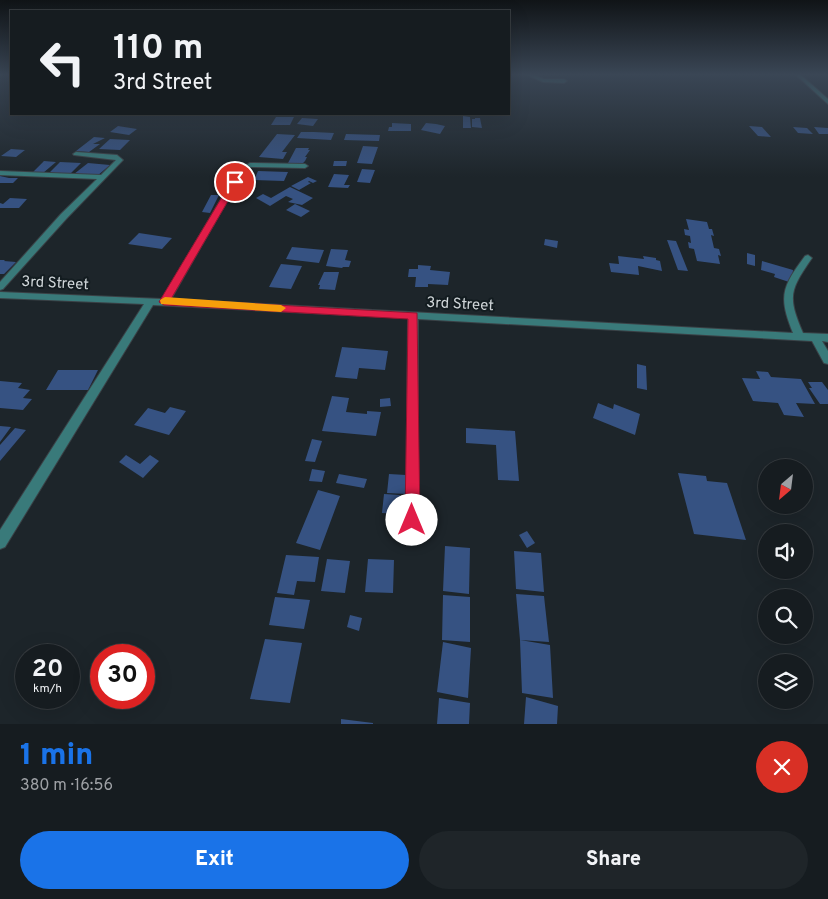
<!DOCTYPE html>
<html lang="en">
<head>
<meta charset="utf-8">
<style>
	:root { --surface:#161c20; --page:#1f2529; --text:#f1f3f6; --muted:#9ea1a5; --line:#353a3e; --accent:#1a73e8 }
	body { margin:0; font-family:Overpass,sans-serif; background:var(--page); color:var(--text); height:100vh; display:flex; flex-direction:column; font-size:19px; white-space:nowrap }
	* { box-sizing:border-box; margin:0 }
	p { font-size:16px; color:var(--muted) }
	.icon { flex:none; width:28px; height:28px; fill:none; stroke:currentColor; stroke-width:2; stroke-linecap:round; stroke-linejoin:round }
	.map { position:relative; height:724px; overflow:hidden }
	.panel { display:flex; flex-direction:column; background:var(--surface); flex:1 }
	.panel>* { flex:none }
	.banner { position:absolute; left:10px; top:10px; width:500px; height:105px; border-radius:0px; box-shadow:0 5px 20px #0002,0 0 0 1px var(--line); background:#161c20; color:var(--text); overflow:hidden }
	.needle { width:32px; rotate:208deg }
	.fabs { position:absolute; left:758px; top:459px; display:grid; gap:10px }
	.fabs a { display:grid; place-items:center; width:55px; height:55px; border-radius:50%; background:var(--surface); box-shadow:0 5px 20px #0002,0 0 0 1px var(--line); font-size:25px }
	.speed { position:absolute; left:15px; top:644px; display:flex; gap:10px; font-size:25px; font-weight:700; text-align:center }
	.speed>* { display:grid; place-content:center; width:65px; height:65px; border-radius:50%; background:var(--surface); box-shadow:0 5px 20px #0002,0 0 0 1px var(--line); line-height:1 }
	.speed small { font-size:12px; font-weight:400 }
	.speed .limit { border:8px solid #d22; background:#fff; color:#111 }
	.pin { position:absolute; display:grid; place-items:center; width:42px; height:42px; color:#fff; margin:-21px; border:2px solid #fff; border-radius:50%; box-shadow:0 1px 5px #0007 }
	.me { position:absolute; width:55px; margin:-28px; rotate:0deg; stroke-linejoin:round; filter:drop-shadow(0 0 4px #0008) }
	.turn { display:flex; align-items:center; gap:18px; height:105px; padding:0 20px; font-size:22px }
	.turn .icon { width:65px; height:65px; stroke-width:2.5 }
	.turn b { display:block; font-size:35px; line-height:42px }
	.round { display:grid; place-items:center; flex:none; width:52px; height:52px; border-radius:26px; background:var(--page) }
	.head { display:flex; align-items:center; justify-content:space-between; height:85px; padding:0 20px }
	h1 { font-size:30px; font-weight:800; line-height:38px; color:var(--accent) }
	.action { display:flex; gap:10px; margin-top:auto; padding:10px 20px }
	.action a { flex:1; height:58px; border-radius:30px; background:var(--accent); color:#fff; font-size:20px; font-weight:800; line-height:58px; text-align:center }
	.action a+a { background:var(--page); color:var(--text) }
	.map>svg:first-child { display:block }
</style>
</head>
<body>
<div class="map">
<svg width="828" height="724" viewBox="0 0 828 724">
	<rect width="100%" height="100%" fill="#1d252a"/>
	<!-- building -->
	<path fill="#365282" d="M463 116 470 117 471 128H463Z
		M276 117H294L290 125H271Z
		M302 118 318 119 313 126 297 124Z
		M475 118H480L482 128 472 127V119H475Z
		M392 123 411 124V131H388L389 127H392Z
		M426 123 436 124 445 126 440 134 421 130Z
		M118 126 137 129 129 135 110 132Z
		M749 126 762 127 771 137 758 136Z
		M793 127 807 128 813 134 798 133Z
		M814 127 828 128V134H819Z
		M301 132H314L334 133 331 140 297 138Z
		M277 134 295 135 282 152H287L283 159 259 157Z
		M346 134 380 135 379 141 344 140Z
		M94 137 105 138 93 144H100L89 152 76 151Z
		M110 139 130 140 120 150 99 149Z
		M363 146 378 147 372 164 357 163Z
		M296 148H309L308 150H310L305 157H307L305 161 302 164 288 163Z
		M11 149 25 150 16 157 1 156Z
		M44 161 56 162 43 173H32Z
		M334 161H347L346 166H333Z
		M60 162 81 163 70 174H48Z
		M88 163 110 165 97 176 74 174Z
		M362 169 375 170 370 183 357 182Z
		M258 171 288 172 284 181 254 180Z
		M334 174 349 175 344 185H350L348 188 328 187Z
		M0 176 9 178H18L13 183H0Z
		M308 177 317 181 313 183 309 181 308 182 311 183 299 190 291 186Z
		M290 187 313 198 302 205 288 202 293 199 286 196 270 206 256 198 263 194 271 198Z
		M211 195H219L210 213 202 212Z
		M10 198 27 199 19 208H0V203L3 204Z
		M295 204 310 211 301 217 286 210Z
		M686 219 707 222 709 229H712L714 236 711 235 714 248 719 249 721 256 718 255 720 264 697 261 694 249 689 248 688 242 691 243 690 236 685 235 684 229 689 230Z
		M139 233 172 238 162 249 128 244Z
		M545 239 558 241 557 248 544 245Z
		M667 240 676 241 688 271 678 270Z
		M292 247 324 250 319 263 286 259Z
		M331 249 348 250 345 260 351 261 349 267H343L342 268 326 266Z
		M747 253 755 255V266L747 264Z
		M618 256 644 259 643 256 656 258V260L660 261 662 271 638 266 639 275 611 272 609 263 619 264Z
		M0 260H5L4 261 16 262 4 274H0Z
		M762 261 793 270 792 283 774 277 775 274 761 270Z
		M281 264 302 266 291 289 269 287Z
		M418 265 431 266 430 270 450 272 448 285 428 284V287H415L416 277H408L409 269H418Z
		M324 272H339L335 290 319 289 320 285H318Z
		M342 347 388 351 385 370 359 368 357 379 335 377Z
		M637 364 646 366 647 390 637 388Z
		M58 370H98L88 390H46Z
		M756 371 768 372 771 377 801 379 815 404 796 403 804 417 784 415 778 403 753 401 742 378 760 379Z
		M0 381 22 383 18 388 30 390 23 398 32 399 23 410 0 408Z
		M808 382H822L828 390V404H820L809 388H812Z
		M332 396 349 398 346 412 367 414V411L381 412 376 436 322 431Z
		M390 398 391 406 380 407V399Z
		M598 403 613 409 614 404 640 414 635 435 593 418Z
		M170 407 186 411 169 435 134 425 148 408 165 413Z
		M0 426 11 427 0 442Z
		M15 428 26 430 0 461V445Z
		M466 428 515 431 519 481 498 480 496 445 466 443Z
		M312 439 322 441 315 462 305 461Z
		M126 455 140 464 150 455 159 461 143 478 119 462Z
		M312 469 325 471 322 482 309 481Z
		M678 473 706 476 707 481 727 483 746 540 694 534Z
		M339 474 367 479 364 488 336 483Z
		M389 474 406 475V494L387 493Z
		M318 490 340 496 320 550 296 543Z
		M384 494 400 495 399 514 382 513Z
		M527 531 535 543 527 548 519 535Z
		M445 546 470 548 469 594 443 591Z
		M514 551 541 553 544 592 516 589Z
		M286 555 319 557 315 582 297 581 294 595 277 593Z
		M327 559 350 561 345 593 321 591Z
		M368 559 394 560 393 593 365 592Z
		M516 594 544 596 549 642 520 640Z
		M443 595 470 597V642L442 640Z
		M275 597 310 600 304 629 269 625Z
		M350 615 362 618 359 631 347 627Z
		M265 639 302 643 290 703 250 699Z
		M520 640 550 645 553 698 522 693Z
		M443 642 471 648 468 698 437 692Z
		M526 697 558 706 557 724H524Z
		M439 698 470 703 469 724H437Z
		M341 719 373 723V724H341Z"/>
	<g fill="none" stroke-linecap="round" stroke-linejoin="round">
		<defs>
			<path id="street" d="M527 75H535L544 79H564L567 81 564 83 543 82Z
				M796 75H801L828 99V104Z
				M76 152 117 155 123 160 67 218 3 289 0 290V282L61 214 97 179 0 175V171L101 175 116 160 74 155 73 154Z
				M250 163 305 164 308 166 305 168 251 167 245 170 171 299 793 333C778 296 782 287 805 256L808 255 812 258C790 290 787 296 803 333L828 334V342L822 341 828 351V364L824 363 812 341 418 319V520L417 524 412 526 407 524 406 520 408 318 153 305 5 547 0 549V530L144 304 0 298V292L162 299 239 169Z"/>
		</defs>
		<!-- street casing -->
		<use href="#street" stroke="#3a4146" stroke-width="2"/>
		<!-- street -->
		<use href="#street" fill="#397a7a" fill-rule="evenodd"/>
	</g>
	<!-- sky -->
	<linearGradient id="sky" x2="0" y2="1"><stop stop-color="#101417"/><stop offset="0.42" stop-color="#3a4655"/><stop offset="1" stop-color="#3a4655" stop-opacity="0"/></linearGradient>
	<rect width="828" height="177" fill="url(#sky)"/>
	<!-- route -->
	<path fill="#e11d48" stroke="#92132f" d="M235 179 239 182 171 299 417 313 420 520 418 525 412 527 407 525 405 520 408 319 164 305 159 302 231 182Z"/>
	<!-- slow -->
	<path fill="#f59e0b" d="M165 297 281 305 286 308 281 312 161 304 160 300Z"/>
	<g text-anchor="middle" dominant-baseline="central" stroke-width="4" stroke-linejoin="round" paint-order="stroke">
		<!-- street labels -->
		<g font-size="15" fill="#d0d6d9" stroke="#131c20">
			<text transform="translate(55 284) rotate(3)">3rd Street</text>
			<text transform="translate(460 305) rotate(3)">3rd Street</text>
		</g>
	</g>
</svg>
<div class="fabs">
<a><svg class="needle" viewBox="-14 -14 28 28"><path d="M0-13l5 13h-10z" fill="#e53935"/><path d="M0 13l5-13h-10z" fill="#9ea1a5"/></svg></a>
<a><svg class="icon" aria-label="sound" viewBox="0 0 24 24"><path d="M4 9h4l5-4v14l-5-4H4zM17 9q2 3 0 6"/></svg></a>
<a><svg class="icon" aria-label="search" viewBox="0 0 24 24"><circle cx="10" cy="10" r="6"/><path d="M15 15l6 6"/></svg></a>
<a><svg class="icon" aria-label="layers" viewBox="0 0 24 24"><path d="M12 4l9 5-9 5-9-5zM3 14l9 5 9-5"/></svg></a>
</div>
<div class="speed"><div>20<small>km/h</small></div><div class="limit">30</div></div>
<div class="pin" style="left:235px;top:182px;background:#d93025"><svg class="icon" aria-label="arrive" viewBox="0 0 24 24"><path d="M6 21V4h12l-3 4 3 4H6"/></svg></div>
<svg class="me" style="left:412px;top:520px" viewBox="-20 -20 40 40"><circle r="19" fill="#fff"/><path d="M0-13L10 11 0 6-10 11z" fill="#e11d48"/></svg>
<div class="banner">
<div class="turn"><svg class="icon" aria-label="left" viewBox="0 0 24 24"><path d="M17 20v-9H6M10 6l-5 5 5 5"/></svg><div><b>110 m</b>3rd Street</div></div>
</div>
</div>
<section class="panel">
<div class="head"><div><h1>1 min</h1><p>380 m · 16:56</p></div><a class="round" style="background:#d93025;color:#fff"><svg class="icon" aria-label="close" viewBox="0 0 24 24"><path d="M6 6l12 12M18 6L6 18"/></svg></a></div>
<div class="action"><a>Exit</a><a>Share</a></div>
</section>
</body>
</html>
